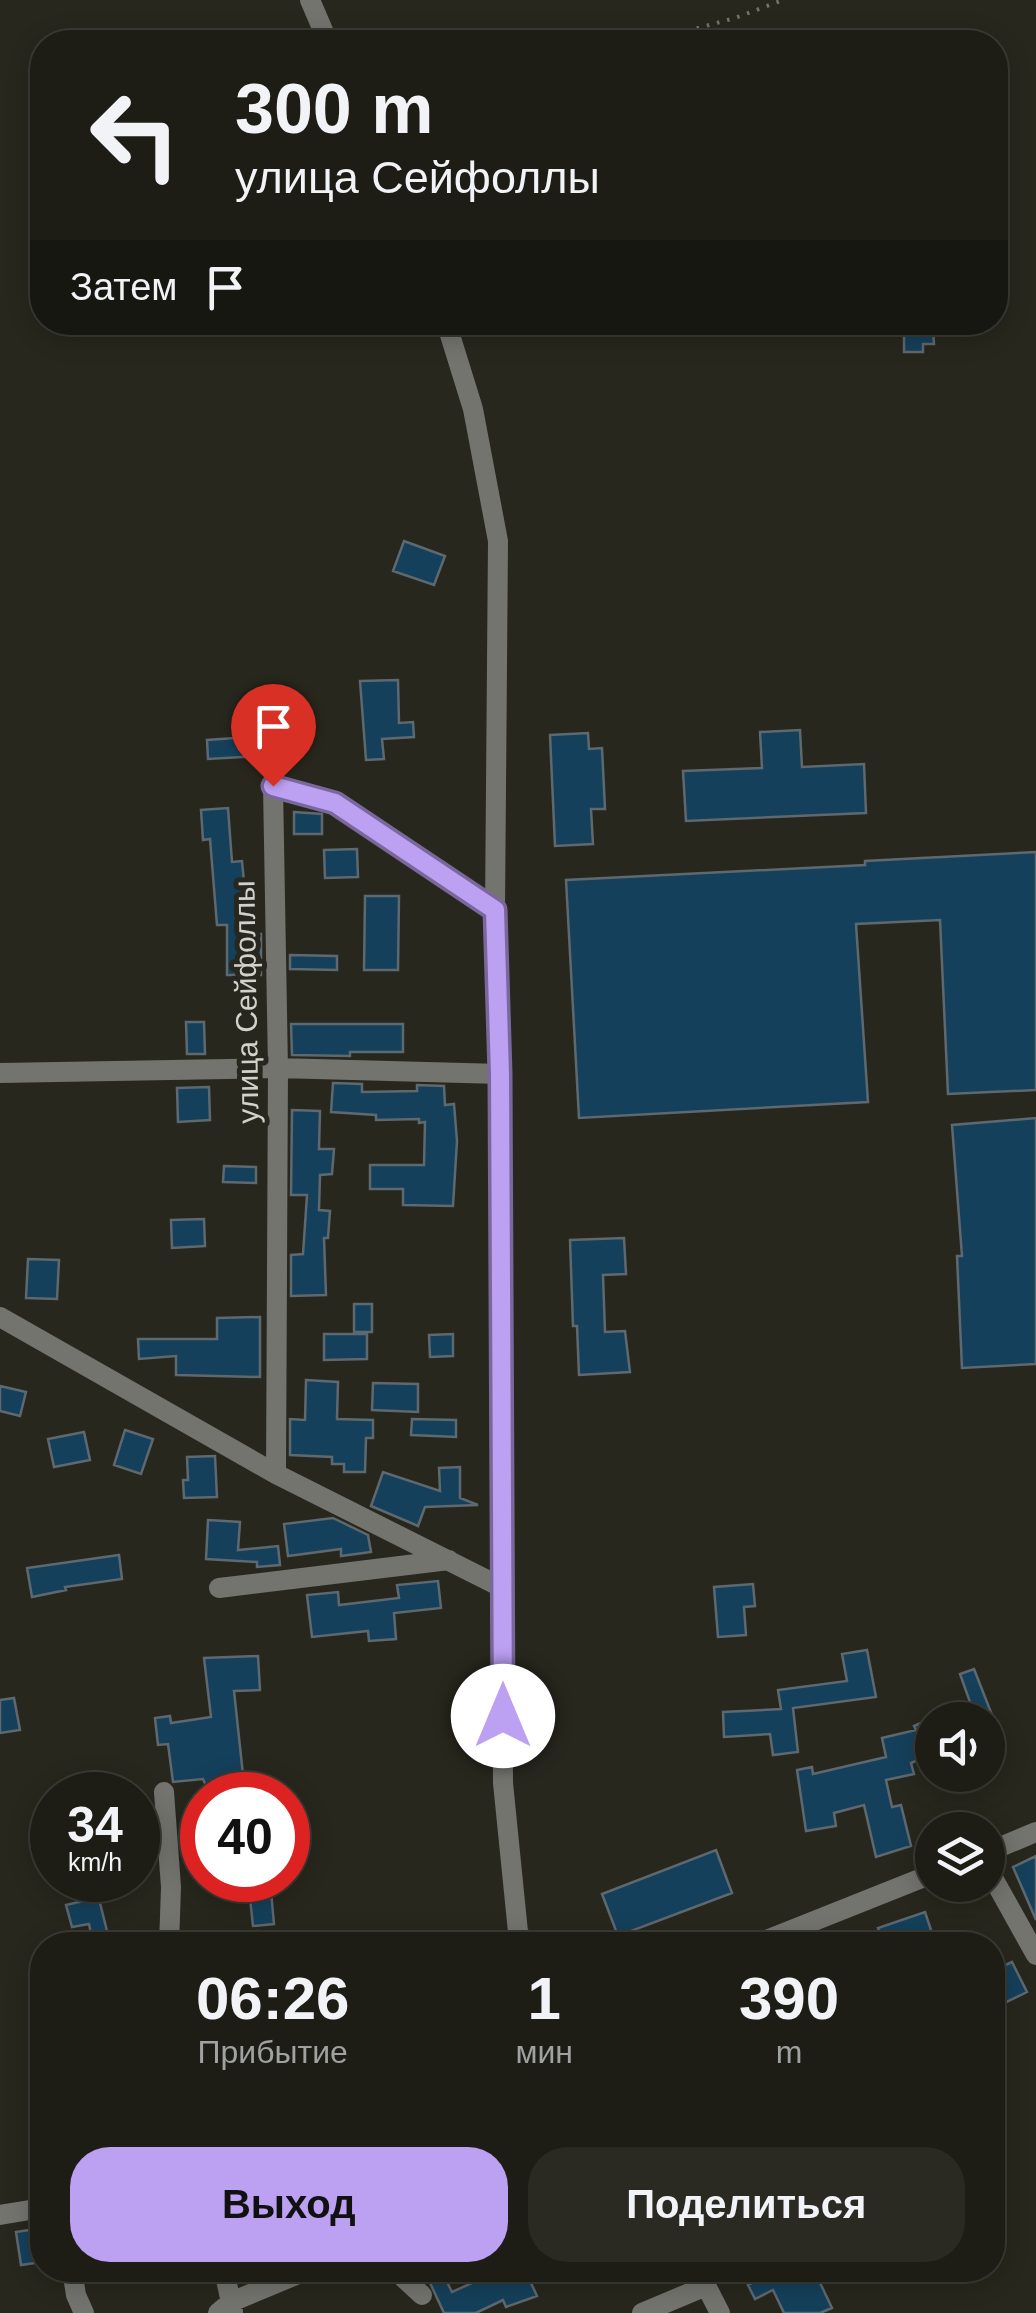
<!DOCTYPE html>
<html lang="ru">
<head>
<meta charset="utf-8">
<style>
	:root { --surface:#1d1d16; --page:#2a2a23; --text:#f1f3f6; --muted:#a0a2a1; --line:#3b3b35; --accent:#bca0f2 }
	body { margin:0; font-family:Helvetica,sans-serif; background:var(--page); color:var(--text); height:100vh; display:flex; flex-direction:column; font-size:38px; white-space:nowrap }
	* { box-sizing:border-box; margin:0 }
	p { font-size:32px; color:var(--muted) }
	.icon { flex:none; width:55px; height:55px; fill:none; stroke:currentColor; stroke-width:2; stroke-linecap:round; stroke-linejoin:round }
	.map { position:relative; flex:1; overflow:hidden }
	.drawer { position:absolute; left:30px; top:1932px; width:975px; height:350px; display:flex; flex-direction:column; background:var(--surface); border-radius:40px; box-shadow:0 5px 25px #0003,0 0 0 2px var(--line) }
	.drawer>* { flex:none }
	.banner { position:absolute; left:30px; top:30px; width:978px; height:305px; border-radius:40px; box-shadow:0 5px 25px #0003,0 0 0 2px var(--line); background:#1d1d16; color:var(--text); overflow:hidden }
	.fabs { position:absolute; left:915px; top:1702px; display:grid; gap:20px }
	.fabs a { display:grid; place-items:center; width:90px; height:90px; border-radius:50%; background:var(--surface); box-shadow:0 5px 25px #0003,0 0 0 2px var(--line); font-size:50px }
	.speed { position:absolute; left:30px; top:1772px; display:flex; gap:20px; font-size:50px; font-weight:700; text-align:center }
	.speed>* { display:grid; place-content:center; width:130px; height:130px; border-radius:50%; background:var(--surface); box-shadow:0 5px 25px #0003,0 0 0 2px var(--line); line-height:1 }
	.speed small { font-size:25px; font-weight:400 }
	.speed .limit { border:15px solid #d22; background:#fff; color:#111 }
	.pin { position:absolute; display:grid; place-items:center; width:85px; height:85px; color:#fff; margin:-102px -42px; border-radius:50% 50% 50% 0; rotate:-45deg; box-shadow:0 0 10px #0007 }
	.pin .icon { rotate:45deg }
	.me { position:absolute; width:110px; margin:-55px; rotate:0deg; stroke-linejoin:round; filter:drop-shadow(0 0 8px #0008) }
	.turn { display:flex; align-items:center; gap:35px; height:210px; padding:0 40px; font-size:45px }
	.turn .icon { width:130px; height:130px; stroke-width:2.5 }
	.turn b { display:block; font-size:70px; line-height:85px }
	.then { display:flex; align-items:center; height:95px; padding:0 40px; background:#0003; gap:20px; font-size:38px }
	.eta { display:flex; justify-content:space-evenly; align-items:center; height:170px; text-align:center }
	.eta b { font-size:60px; font-weight:600; line-height:70px }
	.button { display:flex; gap:20px; margin-top:auto; padding:20px 40px }
	.button a { flex:1; height:115px; border-radius:40px; background:var(--accent); color:#111; font-size:40px; font-weight:600; line-height:115px; text-align:center }
	.button a+a { background:var(--page); color:var(--text) }
	.map>svg:first-child { display:block }
</style>
</head>
<body>
<div class="map">
<svg width="1036" height="2313" viewBox="0 0 1036 2313">
	<rect width="100%" height="100%" fill="#27271d"/>
	<!-- building -->
	<path fill="#15405b" stroke="#5e686f" stroke-width="2.5" d="M904 329H933L934 344H923V352H904Z
		M404 541 445 556 434 585 393 571Z
		M398 680 399 723 413 722 414 737 382 739 384 759 366 760 360 681Z
		M800 730 802 767 864 764 866 813 686 821 683 771 762 768 760 732Z
		M588 733 589 749 602 748 605 809H591L593 844 555 846 550 735Z
		M235 738 259 739V756L208 759 207 740Z
		M228 808 232 862 242 861 249 934H261V975H227V925H217L210 839 203 840 201 810Z
		M294 812 322 814V834H294Z
		M357 849 358 877 325 878 324 850Z
		M1036 852V1090L948 1094 940 920 856 924 868 1102 579 1118 566 880 865 865V861Z
		M365 896H399L398 970H364Z
		M290 955 337 956V970L290 969Z
		M186 1022H204L205 1054H187Z
		M291 1024H403V1052H350V1056L292 1055Z
		M333 1083 362 1084V1092L417 1091V1085L444 1086 445 1105 454 1104 457 1141 453 1206 403 1205V1189H370V1165H424L425 1122 419 1123V1119L376 1120V1115L331 1112Z
		M209 1087 210 1120 178 1122 177 1088Z
		M292 1110 320 1111 319 1149H334L332 1174 320 1175 319 1210 330 1211 328 1238H324L326 1295 291 1296V1255L303 1254 307 1195H291Z
		M1036 1118V1364L962 1368 957 1256H962L952 1125Z
		M224 1166 256 1167V1183L223 1182Z
		M204 1219 205 1246 172 1248 171 1220Z
		M624 1238 626 1274 603 1275 605 1332 625 1331 630 1372 579 1375 577 1326H573L570 1240Z
		M28 1259 59 1260 57 1299 26 1298Z
		M354 1304H372V1332H354Z
		M260 1317V1377L176 1375V1356L139 1359 138 1339H217V1318Z
		M324 1334H367V1359L324 1360Z
		M453 1334V1356L430 1357 429 1335Z
		M306 1380 338 1382 337 1419 373 1420V1438H366L365 1472H344V1464H332V1457L290 1455V1419L305 1420Z
		M373 1383 418 1384V1412L372 1410Z
		M0 1386 26 1392 20 1416 0 1411Z
		M412 1419 456 1420V1437L411 1435Z
		M125 1430 153 1439 141 1474 114 1465Z
		M84 1432 90 1460 54 1467 48 1439Z
		M215 1456 217 1497 184 1498 183 1480H188L187 1457Z
		M460 1467V1498L478 1505 425 1507 418 1526 371 1506 383 1472 440 1491 439 1468Z
		M333 1518 368 1535 371 1552 341 1556V1549L288 1556 284 1524Z
		M208 1520 240 1522 238 1550 278 1546 280 1565 257 1567V1562L206 1559Z
		M119 1555 122 1579 65 1587 66 1590 32 1597 27 1568Z
		M438 1581 441 1608 394 1613 396 1639 369 1641 368 1631 312 1637 307 1595 338 1592 339 1605 399 1598 397 1585Z
		M753 1584 755 1606 744 1607 746 1635 718 1637 714 1587Z
		M867 1650 876 1697 793 1708 798 1752 773 1755 770 1734 724 1737 723 1712 781 1709 778 1690 847 1681 842 1654Z
		M258 1656 260 1690 234 1691 244 1784 238 1785 239 1795H210L203 1779 173 1782 168 1744 158 1745 155 1718 170 1716 171 1723 211 1717 204 1658Z
		M974 1669 994 1720H932V1754L911 1763 914 1774 886 1780 892 1807 901 1805 911 1846 876 1857 864 1805 834 1813 836 1826 806 1831 797 1770 812 1767 813 1774 886 1757 882 1738 916 1730 914 1726 970 1702 960 1674Z
		M14 1698 20 1730 0 1733V1700Z
		M716 1850 732 1893 618 1936 602 1894Z
		M1036 1856V1920L1013 1867Z
		M248 1880H270L274 1924 253 1926Z
		M97 1891 107 1931 91 1934 89 1924 72 1927 66 1905 83 1901 82 1894Z
		M925 1912 936 1945H902L900 1939 884 1945 878 1928Z
		M258 1931 259 1945H216L215 1935Z
		M1012 1962 1027 1992 992 2009V1971Z
		M42 2228V2262L21 2265 16 2232Z
		M424 2270H441L452 2292 494 2273 497 2280 525 2270 537 2296 506 2307 503 2300 476 2313H444Z
		M777 2270H814L832 2308 820 2313H784L773 2290 755 2299 748 2285Z"/>
	<g fill="none" stroke-linecap="round" stroke-linejoin="round">
		<!-- path -->
		<path stroke="#74746c" stroke-width="4" stroke-dasharray="2.5 8" stroke-linecap="butt" d="M646 42 735 18 783 0"/>
		<!-- minor -->
		<path stroke="#74746f" stroke-width="20" d="M310 0 328 42
			M446 322 473 409 498 541 495 910 501 1074 503 1783 518 1932 526 1945
			M0 1073 278 1068 501 1074
			M0 1317 276 1474 503 1588
			M276 1474 278 1068 273 786 335 803 495 910
			M219 1588 449 1560
			M164 1792 171 1887 169 1945
			M988 1852 1036 1832
			M988 1869 1036 1955
			M754 1945 932 1874
			M40 2015 42 2034
			M0 2215 42 2208
			M72 2270 76 2295 84 2313
			M224 2270 233 2312
			M395 2270 422 2295
			M698 2270 720 2313
			M218 2313 231 2302 308 2270
			M642 2313 706 2286"/>
	</g>
	<g fill="none" stroke-linecap="round" stroke-linejoin="round">
		<defs>
			<path id="route" d="M273 786 335 803 495 910 500 1074 503 1716"/>
		</defs>
		<!-- route casing -->
		<use href="#route" stroke="#7a689d" stroke-width="25"/>
		<!-- route -->
		<use href="#route" stroke="#bca0f2" stroke-width="18"/>
	</g>
	<g text-anchor="middle" dominant-baseline="central" stroke-width="10" stroke-linejoin="round" paint-order="stroke">
		<!-- street labels -->
		<g font-size="30" fill="#d2d2cc" stroke="#27271d">
			<text transform="translate(246 1002) rotate(-91)">улица Сейфоллы</text>
		</g>
	</g>
</svg>
<div class="fabs">
<a><svg class="icon" aria-label="sound" viewBox="0 0 24 24"><path d="M4 9h4l5-4v14l-5-4H4zM17 9q2 3 0 6"/></svg></a>
<a><svg class="icon" aria-label="layers" viewBox="0 0 24 24"><path d="M12 4l9 5-9 5-9-5zM3 14l9 5 9-5"/></svg></a>
</div>
<div class="speed"><div>34<small>km/h</small></div><div class="limit">40</div></div>
<div class="pin" style="left:273px;top:786px;background:#d93025"><svg class="icon" aria-label="arrive" viewBox="0 0 24 24"><path d="M6 21V4h12l-3 4 3 4H6"/></svg></div>
<svg class="me" style="left:503px;top:1716px" viewBox="-20 -20 40 40"><circle r="19" fill="#fff"/><path d="M0-13L10 11 0 6-10 11z" fill="#bca0f2"/></svg>
<div class="banner">
<div class="turn"><svg class="icon" aria-label="left" viewBox="0 0 24 24"><path d="M17 20v-9H6M10 6l-5 5 5 5"/></svg><div><b>300 m</b>улица Сейфоллы</div></div>
<div class="then">Затем<svg class="icon" aria-label="arrive" viewBox="0 0 24 24"><path d="M6 21V4h12l-3 4 3 4H6"/></svg></div>
</div>
<section class="drawer">
<div class="eta">
<div><b>06:26</b><p>Прибытие</p></div>
<div><b>1</b><p>мин</p></div>
<div><b>390</b><p>m</p></div>
</div>
<div class="button"><a>Выход</a><a>Поделиться</a></div>
</section>
</div>
</body>
</html>
